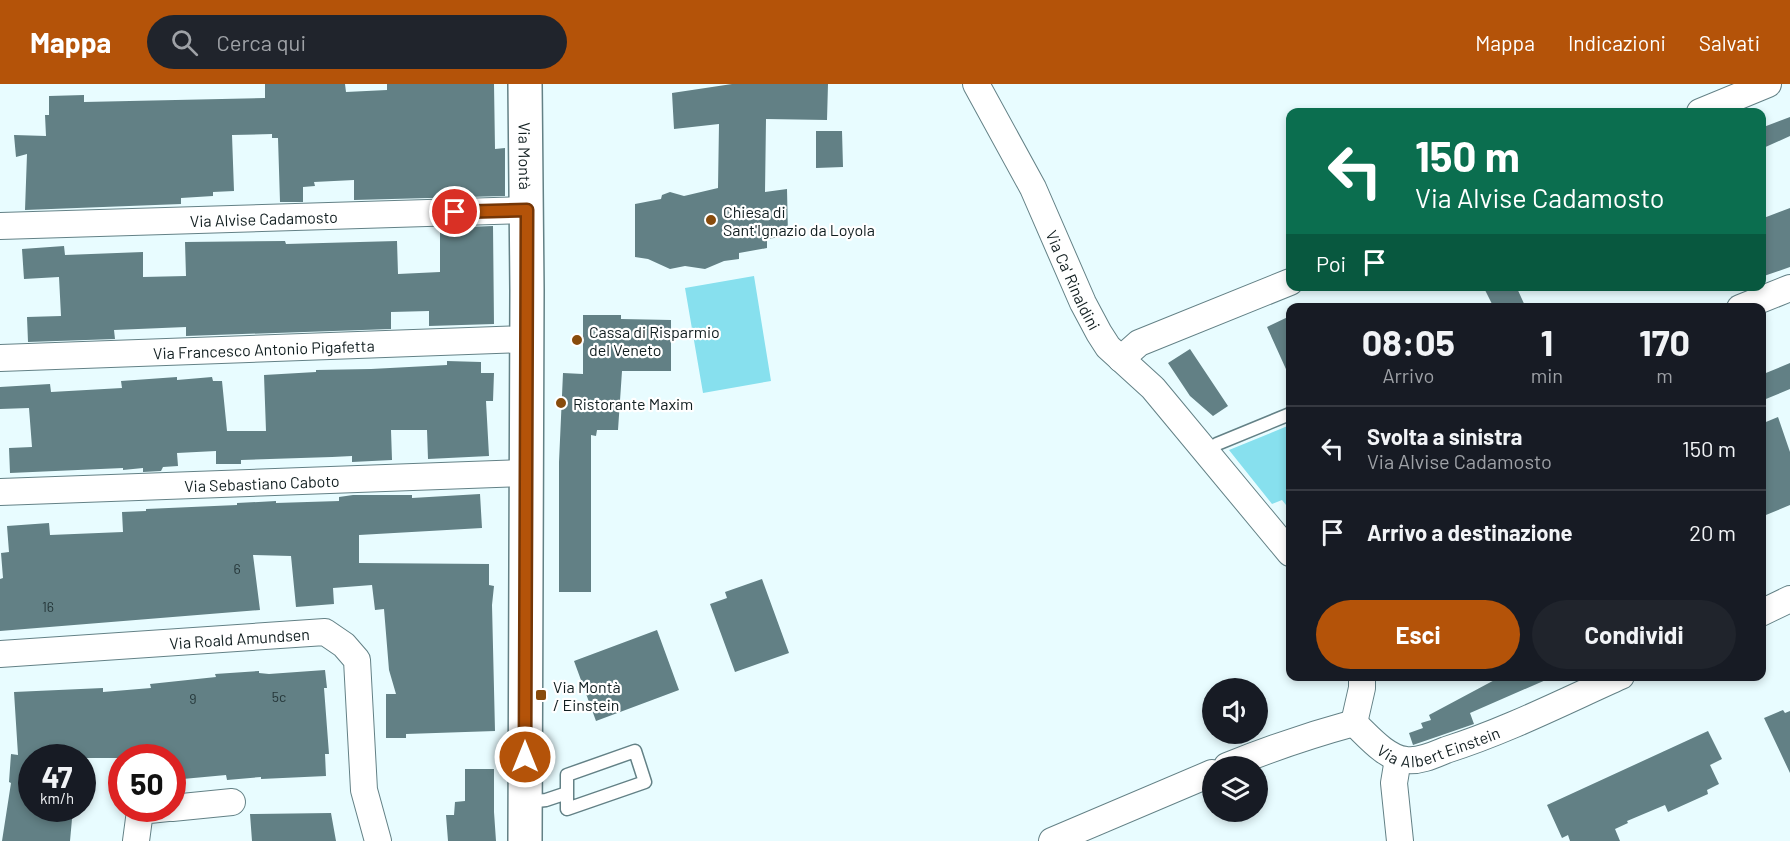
<!DOCTYPE html>
<html lang="it">
<head>
<meta charset="utf-8">
<style>
	:root { --surface:#171b24; --page:#20242c; --text:#f1f3f6; --muted:#9ea1a6; --line:#363941; --accent:#b45309 }
	body { margin:0; font-family:Barlow,sans-serif; background:var(--page); color:var(--text); height:100vh; display:flex; flex-direction:column; font-size:22px; white-space:nowrap }
	* { box-sizing:border-box; margin:0 }
	p { font-size:20px; color:var(--muted) }
	.icon { flex:none; width:33px; height:33px; fill:none; stroke:currentColor; stroke-width:2; stroke-linecap:round; stroke-linejoin:round }
	.map { position:relative; flex:1; overflow:hidden }
	.panel { position:absolute; left:1286px; top:219px; width:480px; height:378px; display:flex; flex-direction:column; background:var(--surface); border-radius:12px; box-shadow:0 3px 9px #0003 }
	.panel>* { flex:none }
	.banner { position:absolute; left:1286px; top:24px; width:480px; height:183px; border-radius:12px; box-shadow:0 3px 9px #0003; background:#0b6e4f; color:#fff; overflow:hidden }
	.buttons { position:absolute; left:1202px; top:594px; display:grid; gap:12px }
	.buttons a { display:grid; place-items:center; width:66px; height:66px; border-radius:50%; background:var(--surface); box-shadow:0 3px 9px #0003; font-size:30px }
	.speed { position:absolute; left:18px; top:660px; display:flex; gap:12px; font-size:30px; font-weight:700; text-align:center }
	.speed>* { display:grid; place-content:center; width:78px; height:78px; border-radius:50%; background:var(--surface); box-shadow:0 3px 9px #0003; line-height:1 }
	.speed small { font-size:15px; font-weight:400 }
	.speed .limit { border:9px solid #d22; background:#fff; color:#111 }
	.pin { position:absolute; display:grid; place-items:center; width:51px; height:51px; color:#fff; margin:-26px; border:3px solid #fff; border-radius:50%; box-shadow:0 2px 6px #0007 }
	.me { position:absolute; width:66px; margin:-33px; rotate:0deg; stroke-linejoin:round; filter:drop-shadow(0 0 4px #0008) }
	.turn { display:flex; align-items:center; gap:21px; height:126px; padding:0 30px; font-size:27px }
	.turn .icon { width:78px; height:78px; stroke-width:2.5 }
	.turn b { display:block; font-size:42px; line-height:51px }
	.then { display:flex; align-items:center; height:57px; padding:0 30px; background:#0003; gap:12px; font-size:22px }
	.eta { display:flex; justify-content:space-evenly; align-items:center; height:102px; text-align:center }
	.eta b { font-size:36px; font-weight:700; line-height:42px }
	.primary-button { display:flex; gap:12px; margin-top:auto; padding:12px 30px }
	.primary-button a { flex:1; height:69px; border-radius:36px; background:var(--accent); color:#fff; font-size:24px; font-weight:700; line-height:69px; text-align:center }
	.primary-button a+a { background:var(--page); color:var(--text) }
	ul { padding:0; list-style:none }
	li { display:flex; align-items:center; gap:18px; height:84px; padding:0 30px; border-top:2px solid var(--line) }
	li div { flex:1 }
	li b { display:block; font-size:22px }
	li em { font-style:normal }
	header { display:flex; align-items:center; gap:36px; box-sizing:border-box; height:84px; padding:0 30px; background:var(--accent); color:#fff }
	header strong { font-size:28px }
	nav { display:flex; gap:33px; margin-inline-start:auto; font-size:21px }
	.search { width:420px; height:54px; background:var(--page); display:flex; align-items:center; gap:15px; box-sizing:border-box; padding:0 21px; border-radius:33px; color:var(--muted); font-size:22px }
	.map>svg:first-child { display:block }
</style>
</head>
<body>
<header>
<strong>Mappa</strong>
<div class="search"><svg class="icon" aria-label="search" viewBox="0 0 24 24"><circle cx="10" cy="10" r="6"/><path d="M15 15l6 6"/></svg>Cerca qui</div>
<nav><a>Mappa</a><a>Indicazioni</a><a>Salvati</a></nav>
</header>
<div class="map">
<svg width="1790" height="757" viewBox="0 0 1790 757">
	<rect width="100%" height="100%" fill="#e8fcff"/>
	<!-- green -->
	<path fill="#87e0ee" d="M754 192 771 297 703 309 685 204Z
		M1290 341V426L1282 416 1272 420 1229 366Z"/>
	<!-- building -->
	<path fill="#628085" d="M265 0H345L346 8 387 6V0H494L495 65 505 64V112L354 116V96L314 98 315 102 303 103V118H280L278 54H272V50L232 51 234 107 213 108V112L181 114V120L25 126 27 70 16 73 14 51 46 52 45 31H49V12L84 11V18L265 14Z
		M732 0H828L827 36 766 35 765 108 787 105 788 152 767 155V164L739 169V175L724 177 705 185 685 182 670 185 648 175 635 173V120L661 115 662 111 670 108 684 112 718 104 719 40 674 45 672 9Z
		M1790 33V52L1761 65V44Z
		M816 47H842L843 83 816 84Z
		M1790 124V183L1761 193V135Z
		M493 142 494 240 429 242V227L391 228V245L186 252V243L114 246 115 255 28 258 27 233 61 232 59 193 24 195 22 165 64 162 65 171 143 168V193L186 192 185 158 285 157 286 160 397 157 398 190 440 188V144Z
		M1483 202H1516L1526 224H1494Z
		M583 231H621V235L671 236V287H622L618 346H597L596 352 591 351V508H559V378L563 289 583 290Z
		M1290 232V294L1267 243Z
		M1190 265 1228 322 1213 332 1190 312 1168 279Z
		M447 277 481 278V289H494L493 317H486L489 372 428 375 427 346H391L392 376 352 378V372L332 373 241 376V380H216V367L177 369 178 382 163 383 161 387 143 388V384L123 386V384L10 389 9 364 32 363 29 324 0 325V303L50 300 51 308 122 304 121 297 177 293V296L212 293 213 297H222L227 347H266L264 291 316 288V286L371 285 447 281Z
		M1790 279V305L1761 317V291Z
		M1778 333 1790 368V421L1761 433V340Z
		M480 410 482 444 359 451V479L489 480V501L494 502 492 521 495 647 406 650V654H386V610H396L389 586 384 525 375 526 372 501 333 504 334 520 296 523 291 472 253 471 260 526 0 547V495L3 494 1 469 9 468 7 442 49 439 50 451 123 448 122 428 146 427V425L237 421V419L276 417V419L339 417V413L353 411H412V414Z
		M762 495 789 569 735 588 710 520 727 514 725 508Z
		M657 546 679 606 596 637 574 577Z
		M325 586 327 604H324L329 670H325L326 692 261 695V693L227 696 226 691 172 696V674H32V724H73L70 757H2L11 699 9 698 11 670 18 671 14 608 103 604V608L151 604 150 600 216 593 215 590 259 587V589L269 590Z
		M1502 592H1555L1470 629 1474 640 1413 661 1409 649 1423 644 1421 639 1431 636 1429 631Z
		M1783 626 1785 629 1790 627V689L1764 634Z
		M1708 647 1722 675 1710 681 1719 700 1707 706 1708 710 1668 728 1665 721 1627 737 1628 739 1615 745 1620 757H1570L1568 751 1562 754 1547 721Z
		M465 685H494V728L496 757H448L446 731H454L455 718 465 717Z
		M331 729 336 757H252L250 730Z"/>
	<g fill="none" stroke-linecap="round" stroke-linejoin="round">
		<defs>
			<path id="service" d="M1206 368 1217 360 1290 330
				M635 667 645 698 567 725V691Z
				M527 718 546 716 567 709"/>
			<g id="minor">
				<path id="s1" d="M976 0 1033 104 1083 219 1099 249 1108 263 1153 304 1290 469"/>
				<path d="M1700 28 1768 0"/>
				<path id="s2" d="M0 142 527 126"/>
				<path d="M1740 224 1790 204"/>
				<path id="s3" d="M0 274 526 255"/>
				<path d="M1121 275 1139 259 1290 198"/>
				<path id="s4" d="M0 408 525 389"/>
				<path d="M1761 529 1790 515"/>
				<path id="s5" d="M0 570 325 548 344 561 357 576 364 706 378 757"/>
				<path id="s6" d="M1354 639C1368 652 1386 674 1406 676 1419 678 1434 671 1446 666 1506 647 1563 618 1621 592"/>
				<path d="M1354 639 1362 604V592"/>
				<path d="M1398 675 1394 699 1400 757"/>
				<path d="M1227 682C1269 665 1310 651 1354 639"/>
				<path d="M172 724 232 718"/>
				<path d="M136 757 140 727 168 724"/>
				<path d="M1052 757 1212 689"/>
			</g>
			<g id="secondary">
				<path id="s7" d="M525 0 527 206 525 757"/>
			</g>
		</defs>
		<!-- service casing -->
		<use href="#service" stroke="#638186" stroke-width="15"/>
		<!-- minor casing -->
		<use href="#minor" stroke="#638186" stroke-width="28"/>
		<!-- secondary casing -->
		<use href="#secondary" stroke="#638186" stroke-width="36"/>
		<!-- service -->
		<use href="#service" stroke="#fff" stroke-width="12"/>
		<!-- minor -->
		<use href="#minor" stroke="#fff" stroke-width="26"/>
		<!-- secondary -->
		<use href="#secondary" stroke="#fff" stroke-width="33"/>
	</g>
	<g fill="none" stroke-linecap="round" stroke-linejoin="round">
		<defs>
			<path id="route" d="M455 128 527 126 525 673"/>
		</defs>
		<!-- route casing -->
		<use href="#route" stroke="#753606" stroke-width="15"/>
		<!-- route -->
		<use href="#route" stroke="#b45309" stroke-width="10"/>
	</g>
	<!-- markers -->
	<g fill="#884b0c" stroke="#fff" stroke-width="2">
		<circle cx="711" cy="136" r="6"/>
		<circle cx="577" cy="256" r="6"/>
		<circle cx="561" cy="319" r="6"/>
		<rect x="535" y="605" width="12" height="12" rx="3"/>
	</g>
	<g text-anchor="middle" dominant-baseline="central" stroke-width="4.5" stroke-linejoin="round" paint-order="stroke">
		<!-- number labels -->
		<g font-size="14" fill="#253639">
			<text x="237" y="484">6</text>
			<text x="48" y="522">16</text>
			<text x="279" y="612">5c</text>
			<text x="193" y="614">9</text>
		</g>
		<!-- street labels -->
		<g font-size="16" fill="#111e20" stroke="#fff">
			<text stroke="none"><textPath href="#s7" startOffset="72">Via Montà</textPath></text>
			<text stroke="none"><textPath href="#s2" startOffset="264">Via Alvise Cadamosto</textPath></text>
			<text stroke="none"><textPath href="#s1" startOffset="219">Via Ca' Rinaldini</textPath></text>
			<text stroke="none"><textPath href="#s3" startOffset="264">Via Francesco Antonio Pigafetta</textPath></text>
			<text stroke="none"><textPath href="#s4" startOffset="262">Via Sebastiano Caboto</textPath></text>
			<text stroke="none"><textPath href="#s5" startOffset="240">Via Roald Amundsen</textPath></text>
			<text stroke="none"><textPath href="#s6" startOffset="99">Via Albert Einstein</textPath></text>
		</g>
		<!-- poi labels -->
		<g font-size="16" fill="#111e20" stroke="#fff" text-anchor="start">
			<text x="723" y="127">Chiesa di<tspan x="723" dy="18">Sant'Ignazio da Loyola</tspan></text>
			<text x="589" y="247">Cassa di Risparmio<tspan x="589" dy="18">del Veneto</tspan></text>
			<text x="573" y="319">Ristorante Maxim</text>
			<text x="553" y="602">Via Montà<tspan x="553" dy="18">/ Einstein</tspan></text>
		</g>
	</g>
</svg>
<div class="buttons">
<a><svg class="icon" aria-label="sound" viewBox="0 0 24 24"><path d="M4 9h4l5-4v14l-5-4H4zM17 9q2 3 0 6"/></svg></a>
<a><svg class="icon" aria-label="layers" viewBox="0 0 24 24"><path d="M12 4l9 5-9 5-9-5zM3 14l9 5 9-5"/></svg></a>
</div>
<div class="speed"><div>47<small>km/h</small></div><div class="limit">50</div></div>
<div class="pin" style="left:455px;top:128px;background:#d93025"><svg class="icon" aria-label="arrive" viewBox="0 0 24 24"><path d="M6 21V4h12l-3 4 3 4H6"/></svg></div>
<svg class="me" style="left:525px;top:673px" viewBox="-20 -20 40 40"><circle r="17" fill="#b45309" stroke="#fff" stroke-width="3"/><path d="M0-11L8 9 0 5-8 9z" fill="#fff"/></svg>
<div class="banner">
<div class="turn"><svg class="icon" aria-label="left" viewBox="0 0 24 24"><path d="M17 20v-9H6M10 6l-5 5 5 5"/></svg><div><b>150 m</b>Via Alvise Cadamosto</div></div>
<div class="then">Poi<svg class="icon" aria-label="arrive" viewBox="0 0 24 24"><path d="M6 21V4h12l-3 4 3 4H6"/></svg></div>
</div>
<section class="panel">
<div class="eta">
<div><b>08:05</b><p>Arrivo</p></div>
<div><b>1</b><p>min</p></div>
<div><b>170</b><p>m</p></div>
</div>
<ul>
<li><svg class="icon" aria-label="left" viewBox="0 0 24 24"><path d="M17 20v-9H6M10 6l-5 5 5 5"/></svg><div><b>Svolta a sinistra</b><p>Via Alvise Cadamosto</p></div><em>150 m</em></li>
<li><svg class="icon" aria-label="arrive" viewBox="0 0 24 24"><path d="M6 21V4h12l-3 4 3 4H6"/></svg><div><b>Arrivo a destinazione</b></div><em>20 m</em></li>
</ul>
<div class="primary-button"><a>Esci</a><a>Condividi</a></div>
</section>
</div>
</body>
</html>
